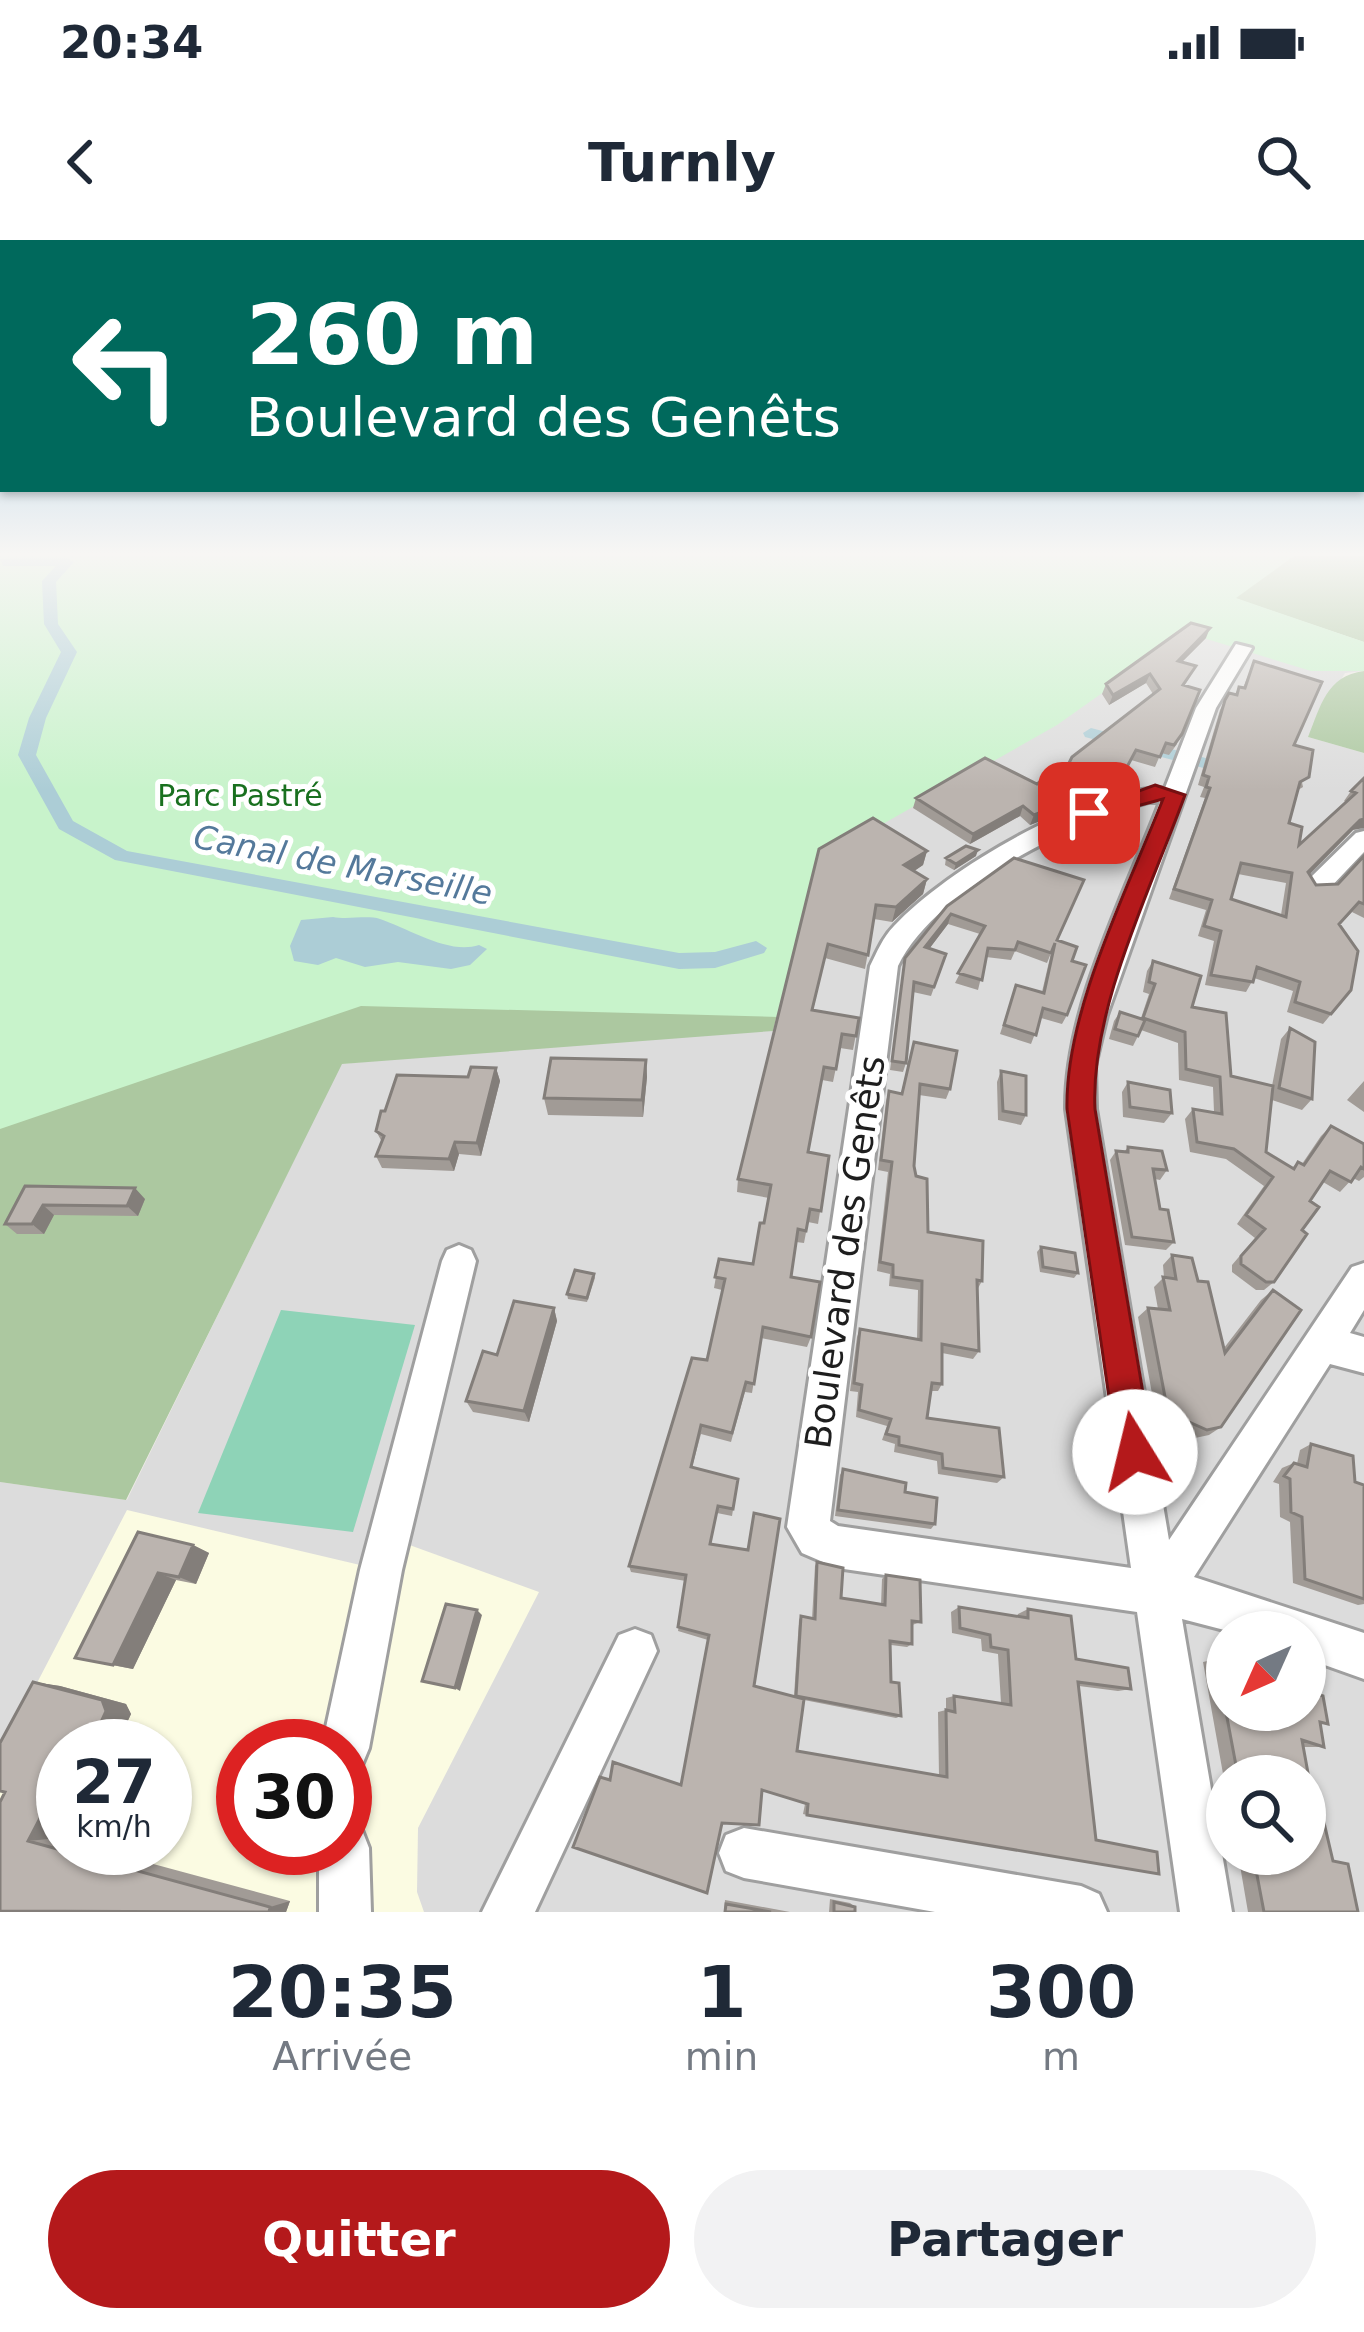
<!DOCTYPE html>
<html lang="fr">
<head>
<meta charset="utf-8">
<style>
	:root { --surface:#fff; --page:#f2f2f3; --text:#1f2937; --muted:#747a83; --accent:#b4191b }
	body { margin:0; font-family:"DejaVu Sans",sans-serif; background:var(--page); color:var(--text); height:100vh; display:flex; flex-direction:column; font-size:45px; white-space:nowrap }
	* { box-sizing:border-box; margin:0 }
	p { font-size:39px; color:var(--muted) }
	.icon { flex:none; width:66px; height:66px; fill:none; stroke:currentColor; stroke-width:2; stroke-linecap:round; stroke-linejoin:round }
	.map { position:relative; height:1672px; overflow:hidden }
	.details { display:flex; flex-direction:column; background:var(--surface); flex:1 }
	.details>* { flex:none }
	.banner { position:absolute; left:0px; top:0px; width:1365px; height:252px; box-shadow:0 3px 9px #0004; background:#00695c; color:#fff; overflow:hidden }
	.needle { width:78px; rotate:225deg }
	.controls { position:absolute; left:1206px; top:1371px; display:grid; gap:24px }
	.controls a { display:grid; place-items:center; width:120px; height:120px; border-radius:50%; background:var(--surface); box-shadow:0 3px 9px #0004; font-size:60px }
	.speed { position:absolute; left:36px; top:1479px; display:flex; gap:24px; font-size:60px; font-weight:700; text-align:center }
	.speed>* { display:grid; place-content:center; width:156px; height:156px; border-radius:50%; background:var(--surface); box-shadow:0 3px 9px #0004; line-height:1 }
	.speed small { font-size:30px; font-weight:400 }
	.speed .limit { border:18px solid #d22; background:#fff; color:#111 }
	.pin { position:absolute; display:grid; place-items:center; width:102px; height:102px; color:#fff; margin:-51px; border-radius:24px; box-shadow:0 6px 18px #0006 }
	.me { position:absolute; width:132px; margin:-66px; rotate:351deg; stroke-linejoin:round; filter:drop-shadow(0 0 9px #0008) }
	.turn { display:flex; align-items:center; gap:42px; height:252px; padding:0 48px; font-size:54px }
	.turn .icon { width:156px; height:156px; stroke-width:2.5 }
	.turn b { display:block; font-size:84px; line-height:102px }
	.eta { display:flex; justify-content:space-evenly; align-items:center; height:204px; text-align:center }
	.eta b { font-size:72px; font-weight:700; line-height:84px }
	.action { display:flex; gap:24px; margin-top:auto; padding:24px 48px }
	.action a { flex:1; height:138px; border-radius:72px; background:var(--accent); color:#fff; font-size:48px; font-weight:700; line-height:138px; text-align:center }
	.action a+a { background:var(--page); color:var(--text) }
	.status { display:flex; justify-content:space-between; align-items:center; height:84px; padding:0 60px; background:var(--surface); direction:ltr }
	.status svg { height:33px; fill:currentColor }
	header { display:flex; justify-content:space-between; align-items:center; height:156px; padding:0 48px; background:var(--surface); font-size:54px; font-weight:700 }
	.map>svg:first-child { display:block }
</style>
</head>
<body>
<div class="status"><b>20:34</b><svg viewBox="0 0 49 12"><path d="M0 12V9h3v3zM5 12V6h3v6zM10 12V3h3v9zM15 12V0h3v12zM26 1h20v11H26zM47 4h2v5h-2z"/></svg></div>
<header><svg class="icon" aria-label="back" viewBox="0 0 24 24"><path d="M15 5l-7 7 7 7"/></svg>Turnly<svg class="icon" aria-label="search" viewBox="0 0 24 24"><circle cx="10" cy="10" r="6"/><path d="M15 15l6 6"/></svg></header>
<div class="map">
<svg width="1364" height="1672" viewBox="0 0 1364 1672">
	<rect width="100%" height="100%" fill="#eeebe6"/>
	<!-- residential -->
	<path fill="#dcdcdc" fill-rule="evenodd" d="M1190 377 1364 402V431L1345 433 1308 497 1364 513V1672H0V1242L127 1260 341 824 513 808 829 561ZM1227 1392H1305V1470H1227ZM63 1506H165V1608H63ZM243 1506H345V1608H243ZM1227 1536H1305V1614H1227Z"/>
	<!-- education -->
	<path fill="#fbfbe2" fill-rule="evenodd" d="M127 1270 394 1333 404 1303 539 1352 418 1588 417 1652 424 1672H0V1514ZM63 1506H165V1608H63ZM243 1506H345V1608H243Z"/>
	<!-- forest -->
	<path fill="#acc8a0" d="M0 316H1364V402L1234 358 829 561 773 791 342 824 126 1260 0 1242Z
		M1364 431V513L1308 497C1321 466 1326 436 1364 431Z"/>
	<!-- park -->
	<path fill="#c8f3cb" d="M0 316H1294L1236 358 1364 402V431H1311L1187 393 1057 485 816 622 779 777 361 766 0 889Z"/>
	<!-- pitch -->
	<path fill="#8ed3b7" d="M281 1070 415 1085 353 1292 198 1273Z"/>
	<!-- water -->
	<path fill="#accdd6" d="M333 677C348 680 367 675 380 679 410 689 449 715 479 705L487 709 470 725 451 729 398 722 365 727 336 718 318 725 294 721 290 706 301 680Z"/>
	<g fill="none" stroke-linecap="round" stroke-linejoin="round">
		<!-- canal -->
		<path fill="#accdd6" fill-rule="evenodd" d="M67 318 74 322 56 342 58 384 77 412 46 478 36 515 73 581 127 611 679 713 715 712 756 701 767 708 764 713 715 728 679 729 115 620 59 589 18 515 29 478 61 412 44 384 42 341 56 326H3L0 319Z
			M1091 488 1240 527 1243 531 1234 536 1085 497 1083 493Z"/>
		<defs>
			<path id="minor" d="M1236 404 1252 408 1216 468 1107 775 1095 826 1096 869 1169 1300 1352 1027 1364 1023V1070L1350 1093 1364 1097V1133L1330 1124 1194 1337 1364 1393V1439L1305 1418V1392H1232L1182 1379 1232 1672H1180L1137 1372 837 1328 802 1313 787 1287 870 726C877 712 883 697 894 686 948 628 1085 548 1165 548L1196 468ZM1148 562H1160C1124 656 1065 768 1066 869L1131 1328 838 1286 830 1281 898 726C934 651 1069 583 1148 562Z
				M1364 591V612L1327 651H1309L1305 645 1309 639 1356 593Z
				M459 1005 471 1010 476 1021 402 1330 369 1508 362 1525 345 1532V1506H322L360 1330 442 1021 447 1010Z
				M635 1389 651 1395 657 1411 535 1672H482L619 1395Z
				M345 1583 362 1590 369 1608 371 1672H319V1608H345Z
				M744 1588 1081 1646 1099 1654 1107 1672H935L744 1638 726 1631 719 1613 726 1595Z"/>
		</defs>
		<!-- minor casing -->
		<use href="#minor" stroke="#9f9f9f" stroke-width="6"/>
		<!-- minor -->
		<use href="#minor" fill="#fff" fill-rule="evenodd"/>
	</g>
	<!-- wall -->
	<path fill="#a19b96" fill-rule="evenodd" d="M1206 398 1182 422 1191 435 1184 446 1177 504 1169 515 1161 513 1155 527 1131 520 1115 552 1030 585 1020 576 970 604 913 568 916 558 1037 544 1064 533 1153 454 1146 443 1109 465 1102 454 1106 444Z
		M1254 421 1294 505 1303 547 1298 550 1289 583 1299 605 1346 562 1344 561 1351 551 1364 538 1353 590 1309 634 1316 645 1338 644 1364 616V678L1352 672 1340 685 1351 750 1323 784 1287 772 1293 751 1254 738 1246 752 1205 745 1214 701 1198 696 1206 670 1169 659 1205 558 1200 557 1204 547 1198 545 1220 470 1229 453 1235 454 1239 447 1243 448ZM1238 634 1286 643 1281 675 1231 659Z
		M1138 577 1127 605 1121 603 1115 617 1089 615 1086 621 1052 604 1055 598Z
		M873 578 927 611 923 625 914 631 927 639 923 654 892 682 874 679 865 729 825 718 813 770 859 778 853 810 840 808 833 842 822 840 808 912 829 916 818 984 808 982 804 1003 796 1002 791 1037 820 1042 811 1097 807 1107 761 1098 752 1153 745 1152 731 1202 701 1194 692 1227 738 1239 732 1276 717 1273 710 1304 748 1310 754 1273 780 1279 754 1446 794 1456 799 1380 801 1376 812 1379 815 1326 817 1322 843 1328 841 1358 861 1361 881 1365 882 1339 886 1335 920 1340 921 1382 912 1385V1404L907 1407 891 1405V1442L899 1443 901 1476 896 1478 804 1460 797 1511 939 1536 938 1472 946 1470V1458L954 1456 1001 1463 998 1414 982 1411 981 1399 952 1393 951 1372 959 1367 1018 1376V1374L1028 1369 1071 1376 1076 1419 1128 1428 1131 1449 1118 1451 1079 1446 1096 1600 1157 1612 1159 1634 807 1575 803 1574 805 1564 762 1550 759 1585 722 1583 707 1653 573 1607 600 1537 610 1540 613 1522 682 1545 708 1400 678 1391 686 1341 631 1332 629 1326 692 1118 707 1120 722 1050 714 1048 719 1019 753 1024 760 983H764L769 958 737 952 738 939 819 609Z
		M976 616 954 630 945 625 946 618Z
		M947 666 1057 700 1072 721 1067 775 1062 784 1041 778 1031 804 1000 794 1016 745 1042 752 1051 713 1047 723 1015 711 1011 720 986 717 978 750 955 743 980 694 948 684 929 709 946 714 931 756 913 752 906 823 903 832 890 830 905 718Z
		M1153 721 1192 767 1231 836 1272 846 1281 799 1290 788 1312 859 1302 870 1272 860 1266 912 1292 928 1298 922 1302 924 1321 896 1331 886 1364 904V937L1359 941 1353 938 1340 952 1323 942 1310 961 1302 990 1274 1042 1264 1050H1256L1232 1032V1025L1255 998 1237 984 1264 946 1226 919 1190 912 1185 879 1193 869 1214 872 1213 847 1179 840 1178 803 1141 790 1133 806 1109 799 1114 781 1120 772 1141 778 1149 754 1143 752 1147 731Z
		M911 813 950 849 946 859 919 855 914 926 928 992 982 1041 977 1050 979 1111 973 1119 942 1113V1144L938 1151H931L927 1178 1004 1237 997 1243 938 1234 937 1221 894 1212 895 1204 882 1200 887 1186 856 1177 858 1152 850 1151 857 1097 860 1089 917 1099 918 1050 889 1046 890 1034 877 1031 888 932 878 930 886 861 889 851 901 854Z
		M646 820 647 837 643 877 548 875 544 858Z
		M496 828 500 841 481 916 459 914 454 931 382 928 376 916 382 902 376 891 385 871 468 837Z
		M1001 831 1026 875 1021 885 998 880 997 842Z
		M1364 841V872L1347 860Z
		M1128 842 1172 873 1164 883 1123 877 1122 852Z
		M1128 907 1167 930 1160 940 1155 939 1160 969 1174 1002 1166 1010 1125 1005 1110 920 1116 911 1124 912Z
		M25 946 145 959 138 976 54 975 44 994H17L5 984Z
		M1041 1007 1078 1033 1074 1038 1040 1032 1037 1012Z
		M1172 1015 1198 1041 1224 1108 1261 1060 1273 1050 1221 1187 1209 1195 1195 1198 1167 1185 1155 1170 1138 1077 1148 1068 1158 1069 1154 1047 1164 1037 1163 1025Z
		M594 1034 595 1038 587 1062 568 1059 567 1054Z
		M554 1068 557 1081 529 1182 473 1172 466 1161 497 1115Z
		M1311 1204 1355 1242 1364 1245V1364L1358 1365 1293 1343 1290 1282 1280 1277 1279 1244 1273 1242 1282 1228 1294 1223 1297 1224 1300 1210Z
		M843 1229 905 1252 935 1284 931 1289 835 1276 840 1235Z
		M193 1305 209 1313 196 1344 176 1340 133 1429 75 1418Z
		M1216 1419 1328 1484H1320L1324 1507H1303L1312 1555 1333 1621 1358 1672H1248L1238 1614H1305V1536H1227V1556L1203 1422Z
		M33 1442 60 1446 126 1464 131 1474 116 1506H63L58 1598 63 1600V1608H94L290 1661 286 1672H3L5 1552Z
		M830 1659 850 1663 855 1667V1672H829Z
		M725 1660 790 1672H724Z"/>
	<!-- shaded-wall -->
	<path fill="#837e7a" d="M1210 388 1206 398 1174 430 1178 421Z
		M1150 434 1146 443 1109 465 1113 455Z
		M1136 510 1115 552 1030 585 1034 575Z
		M1023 566 1020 576 970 604 973 594Z
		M1364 579V588L1353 590 1301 643 1308 632 1360 580Z
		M978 610 976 616 954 630 956 624Z
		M927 611 923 625 901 640 904 625Z
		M927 639 923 654 892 682 896 667Z
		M951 674 948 684 923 717 925 707Z
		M646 820 647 837 643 877 642 860Z
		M496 828 500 841 481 916 477 903Z
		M455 902 459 914 454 931 449 919Z
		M135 948 145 959 138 976 127 966Z
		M43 965 54 975 44 994 32 984Z
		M554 1068 557 1081 529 1182 524 1171Z
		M193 1305 209 1313 196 1344 179 1337Z
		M158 1333 176 1340 133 1429 113 1425Z
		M477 1370 482 1375 460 1451 455 1448Z
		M33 1442 60 1446 126 1464 131 1474 116 1506H90Z
		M63 1559V1588L58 1598 28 1601 48 1563Z
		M290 1661 286 1672H269L270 1667Z"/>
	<!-- building -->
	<path fill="#bbb4af" stroke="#837e7a" stroke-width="3" fill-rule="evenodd" d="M1191 383 1210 388 1178 421 1196 426 1183 445 1200 450 1182 494 1174 505 1166 503 1160 517 1136 510 1119 542 1034 575 1023 566 973 594 916 558 985 518 1037 544 1057 529 1064 533 1072 517 1160 449 1150 434 1113 455 1106 444Z
		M1254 421 1322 442 1294 505 1313 510 1309 537 1300 542 1289 583 1302 587 1299 605 1356 553 1351 551 1364 538V579L1360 580 1308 632 1316 645 1338 644 1364 616V664L1359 662 1339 684 1358 711 1351 750 1331 774 1295 762 1300 742 1257 727 1253 742 1211 735 1221 691 1204 686 1212 660 1174 649 1210 548 1206 547 1209 537 1203 535 1225 460 1229 453 1237 455 1239 447 1245 448ZM1241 623 1292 633 1286 677 1231 659Z
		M1117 571 1138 577 1130 598 1123 596 1118 610 1092 608 1089 615 1055 598Z
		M873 578 927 611 904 625 927 639 896 667 876 665 868 715 828 704 812 770 859 778 856 796 842 794 836 829 824 827 808 912 829 916 821 971 810 969 806 991 798 989 791 1037 820 1042 811 1097 763 1087 754 1144 746 1142 732 1193 701 1185 691 1227 738 1239 733 1269 718 1266 710 1304 748 1310 754 1273 780 1279 754 1446 804 1459 797 1511 947 1537 946 1470 955 1472 954 1456 1011 1465 1008 1410 991 1407 990 1395 960 1388 959 1367 1028 1378V1369L1071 1376 1076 1419 1128 1428 1131 1449 1078 1442 1096 1600 1157 1612 1159 1634 807 1575 808 1564 762 1550 759 1585 722 1583 707 1653 573 1607 600 1537 610 1540 613 1522 681 1545 709 1395 678 1387 686 1335 629 1326 692 1118 707 1120 725 1039 715 1037 719 1019 753 1024 760 983H764L771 945 738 939 819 609Z
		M966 606 978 610 956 624 946 618Z
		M1014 618 1084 640 1057 700 1077 707 1072 721 1086 725 1067 775 1043 768 1036 795 1004 785 1016 745 1044 753 1055 703 1051 713 1018 702 1015 710 988 708 982 740 958 733 985 686 951 674 925 707 946 714 934 747 914 742 906 823 892 821 905 718 947 666Z
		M1153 721 1201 736 1192 767 1226 773 1231 836 1273 846 1266 912 1294 929 1298 922 1304 925 1331 886 1364 904V929L1361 927 1351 942 1330 931 1310 961 1319 967 1302 990 1307 994 1274 1042H1266L1241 1024V1016L1265 989 1246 975 1273 937 1234 909 1197 902 1193 869 1222 874 1220 837 1186 829 1185 792 1143 778 1155 744 1149 742Z
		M1120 772 1145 780 1138 796 1115 789Z
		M1290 788 1315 802 1312 859 1279 848Z
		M914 802 957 811 950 849 920 844 914 926 916 936 927 939 928 992 983 1001 982 1041 977 1040 979 1111 942 1104V1144L932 1143 927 1178 999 1188 1004 1237 943 1228 942 1214 899 1205V1197L886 1194 891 1179 859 1170 862 1145 854 1143 860 1089 921 1100 922 1041 893 1037V1025L880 1022 892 922 881 920 889 851 902 854Z
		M551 818 646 820 642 860 544 858Z
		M471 827 496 828 477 903 455 902 449 919 376 916 384 896 376 891 381 871H385L397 835 468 837Z
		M1001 831 1026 836V875L1003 871Z
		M1128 842 1170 850 1172 873 1130 867Z
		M1128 907 1162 911 1167 930 1153 929 1160 969 1168 970 1174 1002 1132 997 1116 911 1128 912Z
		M25 946 135 948 127 966 43 965 32 984H5Z
		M1041 1007 1075 1013 1078 1033 1043 1027Z
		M1172 1015 1192 1018 1198 1041 1208 1042 1225 1113 1273 1050 1301 1070 1221 1187 1207 1190 1178 1177 1166 1162 1148 1068 1170 1070 1163 1037 1176 1039Z
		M575 1030 594 1034 587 1058 567 1054Z
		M514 1061 554 1068 524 1171 466 1161 483 1111 497 1115Z
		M1311 1204 1353 1216 1355 1242 1364 1245V1359L1305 1339 1302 1277 1291 1272 1290 1239 1284 1236 1294 1223 1307 1227Z
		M843 1229 906 1243 905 1252 937 1258 935 1284 838 1270Z
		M138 1292 193 1305 179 1337 158 1333 113 1425 75 1418Z
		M817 1322 843 1328 841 1358 861 1361 885 1365 886 1335 920 1340 921 1382 912 1381V1404L890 1401 891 1442 899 1443 901 1476 796 1456 801 1376 815 1379Z
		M446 1364 477 1370 455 1448 422 1441Z
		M1216 1419 1227 1421V1470H1305V1450L1323 1456 1328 1484 1320 1482 1324 1507 1302 1500 1312 1555 1318 1557 1333 1621 1348 1624 1358 1672H1264L1253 1614H1305V1536H1238Z
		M33 1442 102 1460 106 1471 90 1506H63V1559L55 1565 48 1563 28 1601 270 1667 269 1672 0 1671V1562L5 1552 0 1551V1503Z
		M834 1662 855 1667V1672H834Z
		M726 1664 771 1672H725Z"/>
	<!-- sky -->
	<linearGradient id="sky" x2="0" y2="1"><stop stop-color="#90bee1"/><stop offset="0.57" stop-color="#f7f6f4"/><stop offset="1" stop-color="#f7f6f4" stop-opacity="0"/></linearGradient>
	<rect width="1364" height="550" fill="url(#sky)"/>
	<!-- route -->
	<path fill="#b4191b" stroke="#751012" stroke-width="3" d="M1155 545 1185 555C1151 649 1090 770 1095 869L1153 1212 1147 1225 1135 1230 1122 1225 1117 1212 1067 869C1065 771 1127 651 1163 559L1089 579 1078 573Z"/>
	<g text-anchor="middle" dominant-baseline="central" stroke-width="10" stroke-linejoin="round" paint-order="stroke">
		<!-- far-park labels -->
		<g font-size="30" fill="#19701f" stroke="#fff">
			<text x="240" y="555">Parc Pastré</text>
		</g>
		<!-- far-water labels -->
		<g font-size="33" font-style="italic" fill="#54799b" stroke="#fff">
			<text transform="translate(343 625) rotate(11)">Canal de Marseille</text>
		</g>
		<!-- street labels -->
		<g font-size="36" fill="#1e1e1e" stroke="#fff">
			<text transform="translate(845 1012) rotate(-82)">Boulevard des Genêts</text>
		</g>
	</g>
</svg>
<div class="controls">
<a><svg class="needle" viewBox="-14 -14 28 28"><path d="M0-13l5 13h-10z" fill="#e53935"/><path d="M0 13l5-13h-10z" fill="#747a83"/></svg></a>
<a><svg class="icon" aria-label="search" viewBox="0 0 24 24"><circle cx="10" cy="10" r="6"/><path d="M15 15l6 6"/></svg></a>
</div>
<div class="speed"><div>27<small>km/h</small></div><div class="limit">30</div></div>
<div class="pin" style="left:1089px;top:573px;background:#d93025"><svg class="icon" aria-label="arrive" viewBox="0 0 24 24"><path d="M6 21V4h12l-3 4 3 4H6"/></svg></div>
<svg class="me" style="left:1135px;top:1212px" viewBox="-20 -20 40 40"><circle r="19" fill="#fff"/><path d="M0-13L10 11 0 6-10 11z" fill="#b4191b"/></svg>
<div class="banner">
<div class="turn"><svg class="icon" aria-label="left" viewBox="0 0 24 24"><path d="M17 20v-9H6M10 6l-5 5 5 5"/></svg><div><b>260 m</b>Boulevard des Genêts</div></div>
</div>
</div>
<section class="details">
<div class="eta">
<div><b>20:35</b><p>Arrivée</p></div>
<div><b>1</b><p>min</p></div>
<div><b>300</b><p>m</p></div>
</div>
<div class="action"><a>Quitter</a><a>Partager</a></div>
</section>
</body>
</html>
